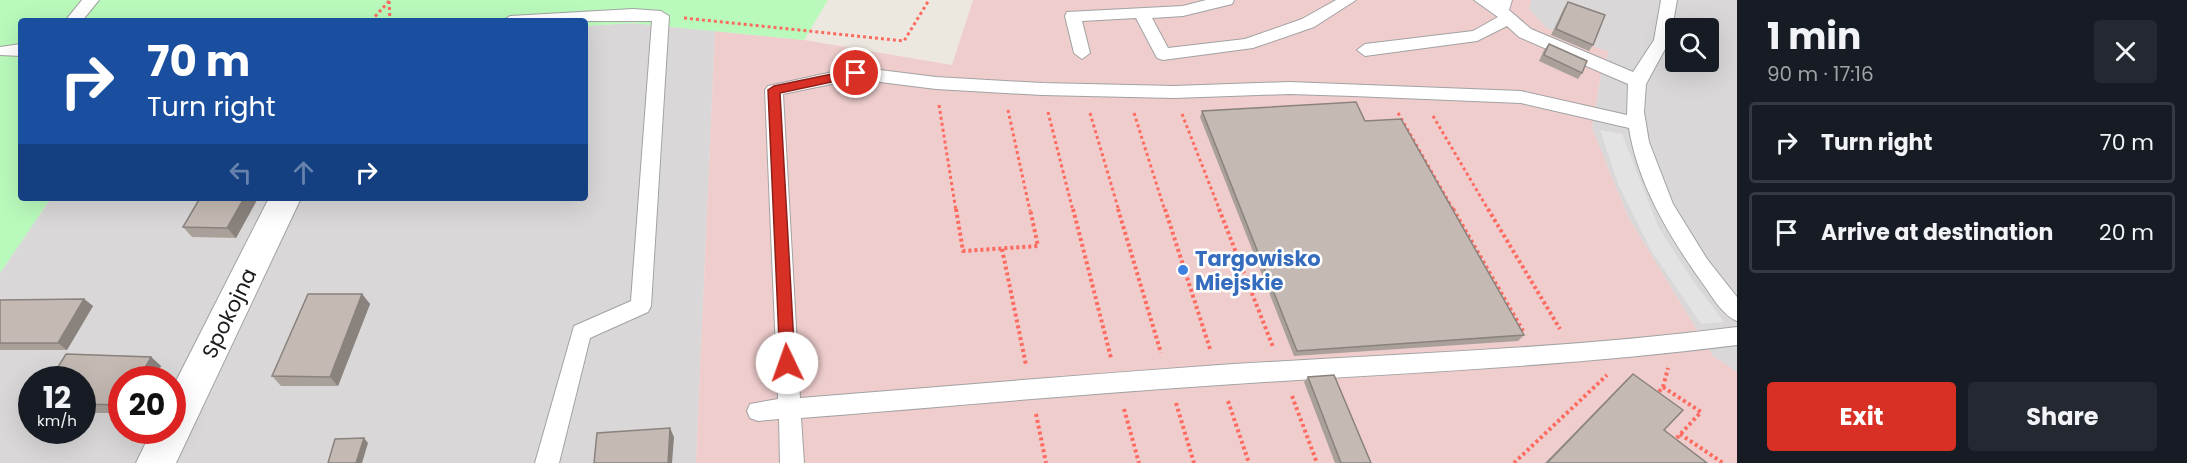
<!DOCTYPE html>
<html lang="en">
<head>
<meta charset="utf-8">
<style>
	:root { --surface:#171b24; --page:#242831; --text:#f1f3f6; --muted:#9ea1a6; --line:#363941; --accent:#d93025 }
	body { margin:0; font-family:Poppins,sans-serif; background:var(--page); color:var(--text); height:100vh; display:flex; flex-direction:column; font-size:22px; white-space:nowrap }
	* { box-sizing:border-box; margin:0 }
	p { font-size:20px; color:var(--muted) }
	.icon { flex:none; width:33px; height:33px; fill:none; stroke:currentColor; stroke-width:2; stroke-linecap:round; stroke-linejoin:round }
	.map { position:relative; flex:1; overflow:hidden }
	.sheet { display:flex; flex-direction:column; background:var(--surface); width:450px }
	.sheet>* { flex:none }
	.hud { position:absolute; left:18px; top:18px; width:570px; height:183px; border-radius:6px; box-shadow:0 6px 24px #0002; background:#1a4fa0; color:#fff; overflow:hidden }
	.buttons { position:absolute; left:1665px; top:18px; display:grid; gap:12px }
	.buttons a { display:grid; place-items:center; width:54px; height:54px; border-radius:6px; background:var(--surface); box-shadow:0 6px 24px #0002; font-size:30px }
	.speed { position:absolute; left:18px; top:366px; display:flex; gap:12px; font-size:30px; font-weight:700; text-align:center }
	.speed>* { display:grid; place-content:center; width:78px; height:78px; border-radius:50%; background:var(--surface); box-shadow:0 6px 24px #0002; line-height:1 }
	.speed small { font-size:15px; font-weight:400 }
	.speed .limit { border:9px solid #d22; background:#fff; color:#111 }
	.pin { position:absolute; display:grid; place-items:center; width:51px; height:51px; color:#fff; margin:-26px; border:3px solid #fff; border-radius:50%; box-shadow:0 2px 6px #0007 }
	.me { position:absolute; width:66px; margin:-33px; rotate:357deg; stroke-linejoin:round; filter:drop-shadow(0 0 4px #0008) }
	.turn { display:flex; align-items:center; gap:21px; height:126px; padding:0 30px; font-size:27px }
	.turn .icon { width:78px; height:78px; stroke-width:2.5 }
	.turn b { display:block; font-size:42px; line-height:51px }
	.lanes { display:flex; align-items:center; height:57px; padding:0 30px; background:#0003; justify-content:center; gap:30px; direction:ltr }
	.lanes .off { opacity:.35 }
	.round { display:grid; place-items:center; flex:none; width:63px; height:63px; border-radius:6px; background:var(--page) }
	.headline { display:flex; align-items:center; justify-content:space-between; height:102px; padding:0 30px }
	h1 { font-size:36px; font-weight:700; line-height:45px }
	.primary-button { display:flex; gap:12px; margin-top:auto; padding:12px 30px }
	.primary-button a { flex:1; height:69px; border-radius:6px; background:var(--accent); color:#fff; font-size:24px; font-weight:700; line-height:69px; text-align:center }
	.primary-button a+a { background:var(--page); color:var(--text) }
	ul { padding:0; list-style:none }
	li { display:flex; align-items:center; gap:18px; height:81px; margin:0 12px 9px; padding:0 18px; border:3px solid var(--line); border-radius:6px }
	li div { flex:1 }
	li b { display:block; font-size:22px }
	li em { font-style:normal }
	main { display:flex; flex:1; min-height:0 }
	.map>svg:first-child { display:block }
</style>
</head>
<body>
<main>
<div class="map">
<svg width="1737" height="463" viewBox="0 0 1737 463">
	<rect width="100%" height="100%" fill="#ede8df"/>
	<!-- residential -->
	<path fill="#d9d7d7" fill-rule="evenodd" d="M1531 0H1737V372L1713 356 1628 217 1592 128 1602 68 1609 52 1546 28 1529 9ZM1676 28H1708V62H1676Z
		M632 23 715 31 696 463H0V273L51 198H585V26ZM32 380H82V430H32ZM122 380H172V430H122Z"/>
	<!-- commercial -->
	<path fill="#efcdcd" d="M973 0H1531L1529 9 1546 28 1609 52 1602 68 1592 128 1628 217 1713 356 1737 372V463H696L715 31 804 40 952 65Z"/>
	<!-- park -->
	<path fill="#b9fabc" d="M0 0H828L804 40 632 23 585 26V21H21V198H51L0 273Z"/>
	<!-- parking -->
	<path fill="#e3e3e3" d="M1600 130 1622 134 1658 226 1691 278 1724 322 1701 324 1652 252 1618 184Z"/>
	<g fill="none" stroke-linecap="round" stroke-linejoin="round">
		<defs>
			<path id="service" d="M82 0H99L82 21H65Z
				M1206 0H1234L1232 4 1183 16 1152 18 1168 48 1245 39 1302 19 1336 0H1356L1314 27 1253 48 1163 60 1157 58 1136 18 1082 21 1090 53 1082 59 1074 53 1065 16 1067 12 1183 6Z
				M1474 0H1512L1509 10 1531 29 1633 72 1654 40 1661 0H1677L1670 40 1646 84 1644 112 1649 142 1673 204 1707 259 1737 297V321C1724 316 1714 300 1706 288 1672 241 1638 186 1629 128L1521 103 1353 96 1289 94 1174 98 1042 95 936 89 856 79 783 94 800 398C940 387 1079 375 1219 365 1392 354 1565 349 1737 327V345C1565 367 1392 373 1220 385 1080 394 941 407 801 418L804 463H780L779 419 758 421 750 418 747 411 750 404 778 399 765 90 768 86 856 67 936 77 1042 83 1174 86 1289 82 1521 91 1627 115 1628 84 1519 37 1507 26 1477 41 1365 56 1357 50 1365 44 1473 31 1498 17Z
				M633 9 661 11 669 16 651 306 648 312 590 338 559 463H535L574 326 631 301 652 21H502L510 16Z
				M21 44V56L0 55V47Z"/>
			<path id="minor" d="M269 198H301L176 463H136L152 430H172V389Z"/>
		</defs>
		<!-- service casing -->
		<use href="#service" stroke="#a2a2a2" stroke-width="2"/>
		<!-- minor casing -->
		<use href="#minor" stroke="#a2a2a2" stroke-width="2"/>
		<!-- path-far1 -->
		<path stroke="#fd6b60" stroke-width="3" stroke-dasharray="3 3" stroke-linecap="butt" d="M389 1 390 21
			M684 18 904 41 929 0
			M371 21 390 0
			M939 105 956 211
			M1008 110 1030 211
			M1048 112 1073 211
			M1090 113 1119 211
			M1134 113 1165 211
			M1398 113 1454 211
			M1182 114 1220 211
			M1433 116 1489 211"/>
		<!-- path -->
		<path stroke="#fd6b60" stroke-width="4" stroke-dasharray="3 3" stroke-linecap="butt" d="M956 209 963 251 1038 246 1030 209
			M1073 209 1111 358
			M1118 209 1161 353
			M1165 209 1210 349
			M1219 209 1273 347
			M1453 209 1523 331
			M1488 209 1560 329
			M1002 249 1026 365
			M1663 387 1701 412 1673 442
			M1292 396 1317 463
			M1655 396 1663 387 1668 368
			M1228 401 1249 463
			M1176 403 1194 463
			M1124 409 1139 463
			M1036 414 1046 463
			M1680 434 1723 463
			M1514 463 1607 375"/>
		<!-- service -->
		<use href="#service" fill="#fff" fill-rule="evenodd"/>
		<!-- minor -->
		<use href="#minor" fill="#fff" fill-rule="evenodd"/>
	</g>
	<!-- wall -->
	<path fill="#a9a09a" d="M1568 2 1593 45 1589 51 1551 35 1564 8Z
		M1549 44 1582 73 1578 79 1539 61 1544 50Z
		M1202 111 1365 121 1524 335 1518 341 1294 356 1200 117Z
		M200 198H258L236 238 192 237 183 227Z
		M362 294 370 304 338 386H281L272 376Z
		M84 299 93 306 67 350H0V300Z
		M151 357 161 366 154 380H122V413H82V380Z
		M1633 374 1664 430 1707 463H1545L1626 380Z
		M1308 377 1371 463H1335L1304 382Z"/>
	<!-- shaded-wall -->
	<path fill="#89827d" d="M244 198H258L236 238 227 228Z
		M362 294 370 304 338 386 330 377Z
		M84 299 93 306 67 350 58 343Z
		M151 357 161 366 154 380H138Z
		M670 428 674 437 672 463H668Z
		M364 438 368 443 362 463H356Z"/>
	<!-- building -->
	<path fill="#c4bab3" stroke="#89827d" stroke-width="1.5" d="M1568 2 1605 15 1593 45 1556 29Z
		M1549 44 1587 61 1582 73 1544 55Z
		M1356 102 1365 121 1401 119 1524 335 1297 351 1202 111Z
		M200 198H244L227 228 183 227Z
		M308 294H362L330 377 272 376Z
		M84 299 58 343H0V300Z
		M66 354 151 357 138 380H122V405L82 404V380H50Z
		M1633 374 1683 410 1664 430 1707 463H1547Z
		M1334 375 1371 463H1341L1308 377Z
		M670 428 668 463H594L597 433Z
		M364 438 356 463H328L335 439Z"/>
	<!-- route -->
	<path fill="#d93025" stroke="#8d1f18" stroke-width="1.5" d="M856 69 860 70V76L780 93 795 363 787 370 780 363 768 90 774 86Z"/>
	<!-- markers -->
	<circle fill="#3f7fe0" stroke="#fff" stroke-width="2" cx="1183" cy="270" r="6"/>
	<g text-anchor="middle" dominant-baseline="central" stroke-width="5" stroke-linejoin="round" paint-order="stroke">
		<!-- shop labels -->
		<g font-size="21" font-weight="bold" fill="#366cbe" stroke="#fff" text-anchor="start">
			<text x="1195" y="258">Targowisko<tspan x="1195" dy="24">Miejskie</tspan></text>
		</g>
		<!-- street labels -->
		<g font-size="21" fill="#1b1b1b" stroke="#fff">
			<text transform="translate(229 313) rotate(-64)">Spokojna</text>
		</g>
	</g>
</svg>
<div class="buttons">
<a><svg class="icon" aria-label="search" viewBox="0 0 24 24"><circle cx="10" cy="10" r="6"/><path d="M15 15l6 6"/></svg></a>
</div>
<div class="speed"><div>12<small>km/h</small></div><div class="limit">20</div></div>
<div class="pin" style="left:856px;top:73px;background:#d93025"><svg class="icon" aria-label="arrive" viewBox="0 0 24 24"><path d="M6 21V4h12l-3 4 3 4H6"/></svg></div>
<svg class="me" style="left:787px;top:363px" viewBox="-20 -20 40 40"><circle r="19" fill="#fff"/><path d="M0-13L10 11 0 6-10 11z" fill="#d93025"/></svg>
<div class="hud">
<div class="turn"><svg class="icon" aria-label="right" viewBox="0 0 24 24"><path d="M7 20v-9h11M14 6l5 5-5 5"/></svg><div><b>70 m</b>Turn right</div></div>
<div class="lanes"><svg class="icon off" aria-label="left" viewBox="0 0 24 24"><path d="M17 20v-9H6M10 6l-5 5 5 5"/></svg><svg class="icon off" aria-label="ahead" viewBox="0 0 24 24"><path d="M12 20V5M6 11l6-6 6 6"/></svg><svg class="icon" aria-label="right" viewBox="0 0 24 24"><path d="M7 20v-9h11M14 6l5 5-5 5"/></svg></div>
</div>
</div>
<section class="sheet">
<div class="headline"><div><h1>1 min</h1><p>90 m · 17:16</p></div><a class="round"><svg class="icon" aria-label="close" viewBox="0 0 24 24"><path d="M6 6l12 12M18 6L6 18"/></svg></a></div>
<ul>
<li><svg class="icon" aria-label="right" viewBox="0 0 24 24"><path d="M7 20v-9h11M14 6l5 5-5 5"/></svg><div><b>Turn right</b></div><em>70 m</em></li>
<li><svg class="icon" aria-label="arrive" viewBox="0 0 24 24"><path d="M6 21V4h12l-3 4 3 4H6"/></svg><div><b>Arrive at destination</b></div><em>20 m</em></li>
</ul>
<div class="primary-button"><a>Exit</a><a>Share</a></div>
</section>
</main>
</body>
</html>
